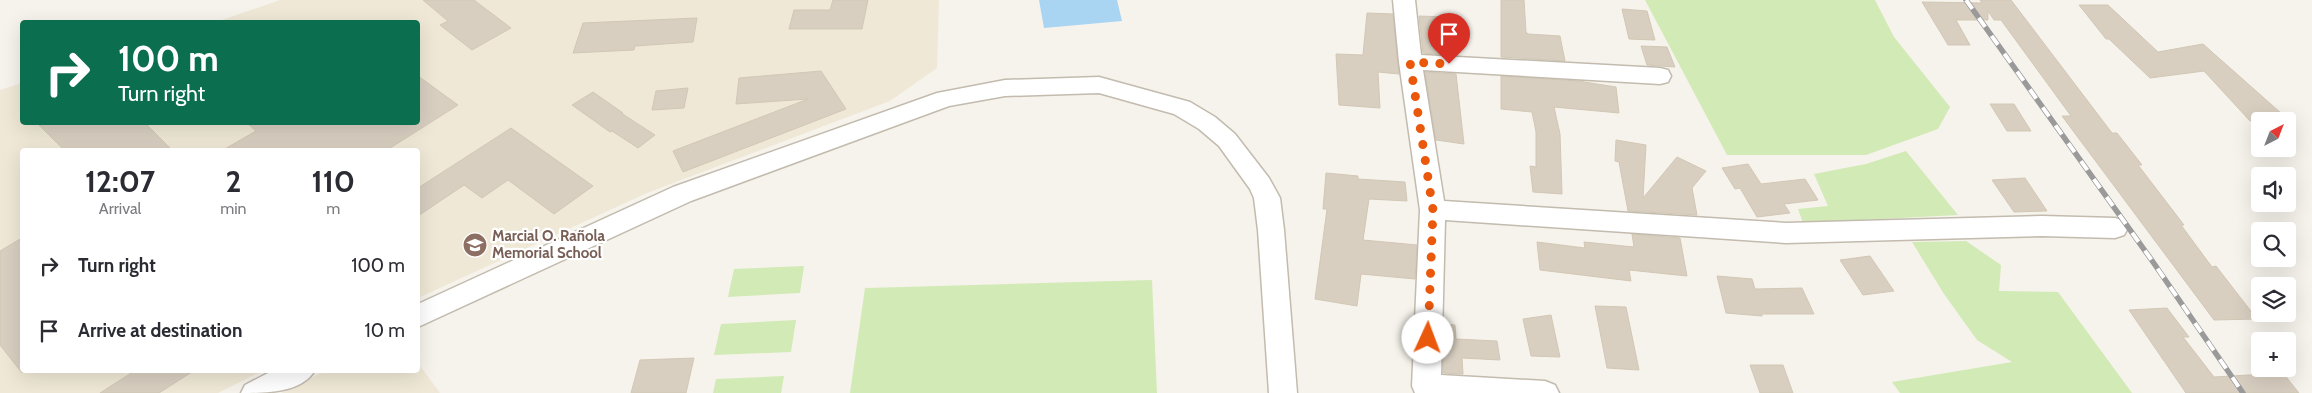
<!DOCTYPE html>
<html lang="en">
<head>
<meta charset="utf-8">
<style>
	:root { --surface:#fff; --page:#f7f7f7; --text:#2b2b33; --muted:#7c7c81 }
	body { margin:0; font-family:Cabin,sans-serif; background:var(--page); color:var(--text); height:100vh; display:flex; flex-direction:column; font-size:19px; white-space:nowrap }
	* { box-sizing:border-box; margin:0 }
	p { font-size:16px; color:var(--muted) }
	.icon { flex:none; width:28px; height:28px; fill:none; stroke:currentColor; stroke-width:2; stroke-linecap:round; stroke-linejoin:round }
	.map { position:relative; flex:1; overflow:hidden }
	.panel { position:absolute; left:20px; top:148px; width:400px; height:225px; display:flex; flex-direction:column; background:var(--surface); border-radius:5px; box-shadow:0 5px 20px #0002 }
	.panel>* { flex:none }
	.guide { position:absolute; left:20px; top:20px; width:400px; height:105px; border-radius:5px; box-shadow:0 5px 20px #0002; background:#0b6e4f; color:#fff; overflow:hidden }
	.needle { width:32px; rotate:42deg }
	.tools { position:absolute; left:2251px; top:112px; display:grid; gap:10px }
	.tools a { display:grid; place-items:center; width:45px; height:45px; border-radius:5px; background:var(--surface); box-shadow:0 5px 20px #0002; font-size:25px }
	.pin { position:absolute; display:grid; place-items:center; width:42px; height:42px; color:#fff; margin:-51px -21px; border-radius:50% 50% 50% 0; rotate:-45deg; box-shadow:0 0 5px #0007 }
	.pin .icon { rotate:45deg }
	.me { position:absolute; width:55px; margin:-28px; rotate:2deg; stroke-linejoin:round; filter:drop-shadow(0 0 4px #0008) }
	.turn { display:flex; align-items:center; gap:18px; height:105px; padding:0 15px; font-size:22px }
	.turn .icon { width:65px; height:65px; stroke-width:2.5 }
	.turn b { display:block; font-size:35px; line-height:42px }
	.eta { display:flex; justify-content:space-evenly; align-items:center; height:85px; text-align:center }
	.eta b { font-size:30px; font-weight:700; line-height:35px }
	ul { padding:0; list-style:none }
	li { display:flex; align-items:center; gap:15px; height:65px; padding:0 15px }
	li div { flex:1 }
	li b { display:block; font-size:19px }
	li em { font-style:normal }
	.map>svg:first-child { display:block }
</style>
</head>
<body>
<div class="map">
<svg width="2312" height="393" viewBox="0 0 2312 393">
	<rect width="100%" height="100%" fill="#f6f3ec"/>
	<!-- education -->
	<path fill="#efe8d6" d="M280 0H939L937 68 890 101 647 193 418 298V150H22V370H264L218 393H0V90L22 83V122H418V22H216Z
		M418 363 440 393H281L327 370H418Z"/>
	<!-- green -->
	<path fill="#d2eab5" d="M1645 0H1875L1894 37 1950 107 1938 129 1866 155H1727Z
		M1906 151 1958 215 1803 223 1798 209 1828 206 1814 174 1866 164Z
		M1966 241 2001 265 1999 291 2058 292 2132 393H1900L1892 382 2012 362 1977 340 1944 294 1912 242Z
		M804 266 800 293 728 297 734 269Z
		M1152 280 1157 393H850L865 288Z
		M796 320 791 352 714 355 721 324Z
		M784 376 781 393H713L716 379Z"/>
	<!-- water -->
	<path fill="#a9d4f2" d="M1039 0H1117L1122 21 1044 28Z"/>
	<!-- building -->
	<path fill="#d8cfc1" stroke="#d3c7b4" d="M423 0H474L511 28 472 50 440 25 448 21Z
		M833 0H868L862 29H789L794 10H830Z
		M1501 0H1524L1526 32 1528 34 1560 36 1565 61 1501 57Z
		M1980 0H2011L2112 133H2117L2142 165H2138L2184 225H2181L2212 267 2216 266 2257 319 2214 320 2062 116H2071L2001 20H1994L1988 11V20H1956L1970 45H1948L1922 2 1982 3Z
		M2079 5H2108L2158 52 2203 44 2290 121H2250L2204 71 2150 78 2109 39H2106Z
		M1622 9 1647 11 1655 40 1629 39Z
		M1367 13 1393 14 1399 74 1378 72 1380 108 1339 105 1336 54 1363 55Z
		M1419 16 1445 17 1449 55 1423 53Z
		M697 18 693 42 635 46 634 50 573 53 583 23Z
		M1641 46 1667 47 1675 67 1647 65Z
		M821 71 846 109 683 172 673 151 808 99 736 104 739 78Z
		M1425 72 1456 74 1464 144 1436 140Z
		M418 76 458 105 387 150H223L256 131 246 122H418Z
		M1501 76 1578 81 1616 87 1619 113 1554 107 1560 134 1562 194 1533 192 1530 166 1536 167V132L1532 112 1501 109Z
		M688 88 684 108 652 110 656 91Z
		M593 92 623 113H621L655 135 638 148 612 131 610 132 572 105Z
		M1990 104H2014L2031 131H2007Z
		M36 122H144L172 150H64Z
		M511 128 593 186 554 214 508 180 482 198 464 185 418 216V188Z
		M1616 140 1646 145 1643 198 1677 157 1706 171 1692 188 1697 215 1628 211 1619 162 1615 161Z
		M1748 164 1761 184 1805 179 1818 200 1784 204 1790 213 1757 217 1740 188 1735 189 1722 168Z
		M1326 173 1358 176V179L1405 182 1407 201 1369 199 1363 240 1417 245 1415 279 1361 274 1357 306 1315 299 1327 209H1323Z
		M2025 178 2047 211 2014 212 1992 180Z
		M1632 234 1680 238 1687 276 1629 270 1631 281 1540 270 1537 242 1585 248 1584 242 1634 247Z
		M22 238V373L0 345V251Z
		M1870 256 1874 262 1894 291 1863 295 1840 260Z
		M1717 276 1752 279 1755 289 1802 288 1814 314H1762V316L1726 313Z
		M1595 306 1626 307 1639 370 1607 368Z
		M2167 308 2189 337H2183L2214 377 2283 373 2299 393H2186L2129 310Z
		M1551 315 1560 357 1531 356 1523 319Z
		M1444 324 1455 325 1456 339 1497 341 1500 360 1462 358 1463 374 1443 373Z
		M694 358 686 393H631L640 360Z
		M1750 365H1783L1793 393H1760Z
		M136 370H195L159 393H100Z"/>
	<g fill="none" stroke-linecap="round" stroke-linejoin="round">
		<defs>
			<path id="minor" d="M1393 0H1415L1421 55 1660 68 1668 70 1671 76 1668 82 1660 84 1423 70 1444 201 1786 223 2042 216 2115 218 2124 221 2128 228 2124 235 2115 238 2042 236 1786 243 1445 220 1441 375 1545 381 1555 385 1559 393H1415L1412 386 1420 210 1399 62Z
				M1099 77 1190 102 1215 117 1235 134 1269 178 1280 198 1284 230 1297 393H1269L1258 230 1254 198 1250 189 1219 146 1199 129 1174 114 1099 93 1005 96 949 106 691 201 418 327V304L673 187 937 93 1005 80Z
				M274 370H315C302 393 266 393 241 393L245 385Z"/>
		</defs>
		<!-- minor casing -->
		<use href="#minor" stroke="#c2bbae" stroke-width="3"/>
		<!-- minor -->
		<use href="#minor" fill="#fff" fill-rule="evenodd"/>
		<defs>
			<path id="rail" d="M1966 0 2153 262 2243 393"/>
		</defs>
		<!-- rail casing -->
		<use href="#rail" stroke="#9a9a9a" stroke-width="5.5"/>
		<!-- rail -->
		<use href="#rail" stroke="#fff" stroke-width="4" stroke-dasharray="11" stroke-linecap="butt"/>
	</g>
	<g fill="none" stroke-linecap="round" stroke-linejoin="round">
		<!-- route -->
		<path stroke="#ea580c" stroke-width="9" stroke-dasharray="0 16.2" d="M1428 338 1433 210 1410 62 1449 64"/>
	</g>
	<!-- icons -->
	<defs>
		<symbol id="school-disc" viewBox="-11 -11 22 22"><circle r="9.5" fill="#8d6e63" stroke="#fff"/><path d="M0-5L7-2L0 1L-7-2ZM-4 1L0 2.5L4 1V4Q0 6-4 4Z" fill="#fff"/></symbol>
	</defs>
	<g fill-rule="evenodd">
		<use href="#school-disc" x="461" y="231" width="28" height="28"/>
	</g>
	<g text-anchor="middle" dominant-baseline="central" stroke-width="4.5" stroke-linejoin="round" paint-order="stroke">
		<!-- education labels -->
		<g font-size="15" font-weight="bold" fill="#785e54" stroke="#fff" text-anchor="start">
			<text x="492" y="236">Marcial O. Rañola<tspan x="492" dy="17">Memorial School</tspan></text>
		</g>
	</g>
</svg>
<div class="tools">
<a><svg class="needle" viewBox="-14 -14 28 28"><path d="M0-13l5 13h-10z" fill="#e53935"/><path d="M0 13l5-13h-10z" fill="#7c7c81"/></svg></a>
<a><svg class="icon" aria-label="sound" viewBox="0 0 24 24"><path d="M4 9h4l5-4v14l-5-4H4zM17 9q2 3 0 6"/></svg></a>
<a><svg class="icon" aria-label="search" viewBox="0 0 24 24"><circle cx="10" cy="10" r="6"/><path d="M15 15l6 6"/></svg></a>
<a><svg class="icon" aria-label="layers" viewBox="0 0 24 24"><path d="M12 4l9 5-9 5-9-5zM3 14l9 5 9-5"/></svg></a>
<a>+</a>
</div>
<div class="pin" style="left:1449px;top:64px;background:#d93025"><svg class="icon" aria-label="arrive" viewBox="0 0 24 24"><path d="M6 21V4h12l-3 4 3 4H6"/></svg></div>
<svg class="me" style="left:1428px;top:338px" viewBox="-20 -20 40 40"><circle r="19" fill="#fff"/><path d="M0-13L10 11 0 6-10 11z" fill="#ea580c"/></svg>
<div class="guide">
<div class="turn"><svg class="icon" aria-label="right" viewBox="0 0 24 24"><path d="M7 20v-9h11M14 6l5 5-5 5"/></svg><div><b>100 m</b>Turn right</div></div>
</div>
<section class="panel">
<div class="eta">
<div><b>12:07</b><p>Arrival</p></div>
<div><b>2</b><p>min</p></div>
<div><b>110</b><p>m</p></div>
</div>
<ul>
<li><svg class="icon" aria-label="right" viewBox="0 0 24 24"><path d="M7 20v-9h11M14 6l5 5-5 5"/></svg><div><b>Turn right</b></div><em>100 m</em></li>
<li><svg class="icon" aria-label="arrive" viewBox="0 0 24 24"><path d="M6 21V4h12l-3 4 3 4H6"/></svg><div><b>Arrive at destination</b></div><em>10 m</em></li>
</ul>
</section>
</div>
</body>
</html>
